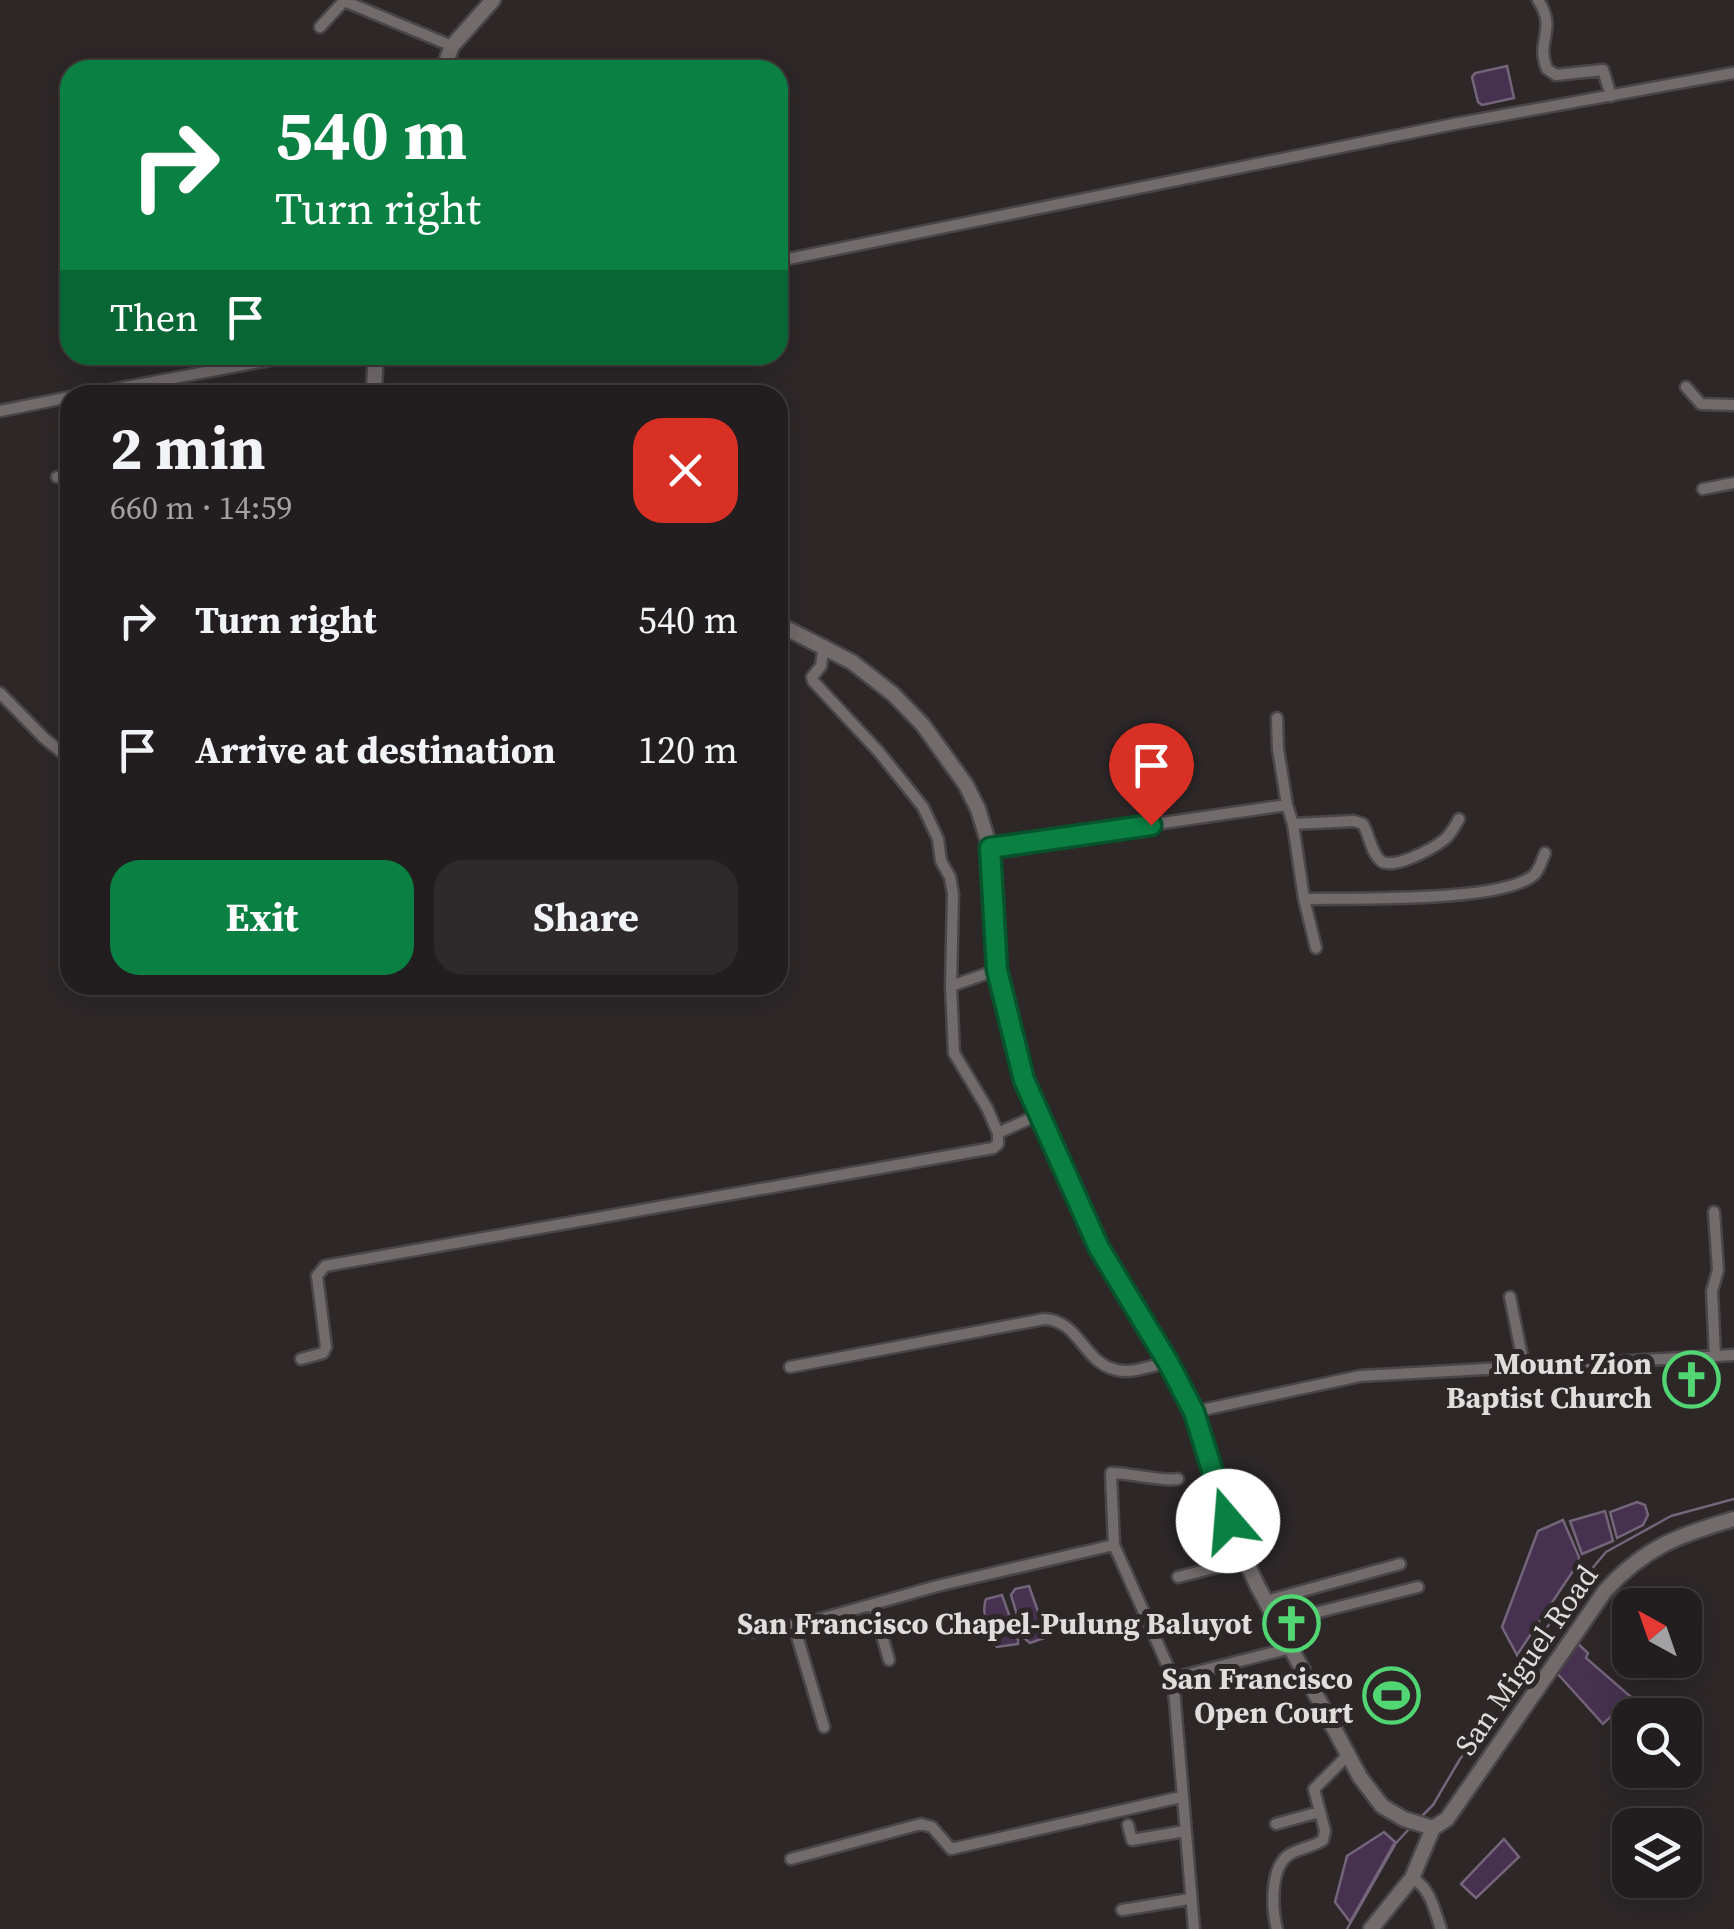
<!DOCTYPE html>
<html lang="en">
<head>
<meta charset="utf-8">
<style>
	:root { --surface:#221d1e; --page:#2e2a2b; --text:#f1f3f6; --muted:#a2a2a4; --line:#3f3b3c; --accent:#0b8043 }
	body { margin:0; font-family:"Source Serif 4",serif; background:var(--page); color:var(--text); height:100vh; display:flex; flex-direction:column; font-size:38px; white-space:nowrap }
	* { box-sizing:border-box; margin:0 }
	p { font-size:32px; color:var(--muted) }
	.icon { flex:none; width:55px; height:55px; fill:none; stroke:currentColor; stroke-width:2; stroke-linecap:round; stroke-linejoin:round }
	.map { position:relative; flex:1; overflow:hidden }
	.panel { position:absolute; left:60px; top:385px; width:728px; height:610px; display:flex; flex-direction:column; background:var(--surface); border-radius:30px; box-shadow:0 5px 25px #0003,0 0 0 2px var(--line) }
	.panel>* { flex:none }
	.guide { position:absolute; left:60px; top:60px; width:728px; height:305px; border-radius:30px; box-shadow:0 5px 25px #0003,0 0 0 2px var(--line); background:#0b8043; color:#fff; overflow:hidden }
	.needle { width:65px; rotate:320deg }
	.buttons { position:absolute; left:1612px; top:1588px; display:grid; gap:20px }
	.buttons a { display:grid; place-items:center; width:90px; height:90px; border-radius:20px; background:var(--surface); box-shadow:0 5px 25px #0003,0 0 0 2px var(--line); font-size:50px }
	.pin { position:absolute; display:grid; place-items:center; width:85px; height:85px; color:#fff; margin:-102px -42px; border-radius:50% 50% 50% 0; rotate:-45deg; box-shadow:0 0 10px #0007 }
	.pin .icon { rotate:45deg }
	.me { position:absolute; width:110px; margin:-55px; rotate:342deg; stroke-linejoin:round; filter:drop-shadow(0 0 8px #0008) }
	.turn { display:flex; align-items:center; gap:35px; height:210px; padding:0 50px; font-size:45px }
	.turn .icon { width:130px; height:130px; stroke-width:2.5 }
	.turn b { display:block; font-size:70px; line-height:85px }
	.then { display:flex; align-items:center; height:95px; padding:0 50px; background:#0003; gap:20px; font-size:38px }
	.round { display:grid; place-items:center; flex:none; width:105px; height:105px; border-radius:30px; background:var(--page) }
	.headline { display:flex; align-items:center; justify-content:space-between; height:170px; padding:0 50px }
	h1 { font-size:60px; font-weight:700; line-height:75px }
	.button { display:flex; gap:20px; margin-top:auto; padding:20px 50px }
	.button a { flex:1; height:115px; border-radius:30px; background:var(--accent); color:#fff; font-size:40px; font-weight:700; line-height:115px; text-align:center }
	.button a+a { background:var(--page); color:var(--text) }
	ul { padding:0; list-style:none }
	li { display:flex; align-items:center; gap:30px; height:130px; padding:0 50px }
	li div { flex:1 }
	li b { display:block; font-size:38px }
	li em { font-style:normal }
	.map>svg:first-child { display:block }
</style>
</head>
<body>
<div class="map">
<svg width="1734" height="1929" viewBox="0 0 1734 1929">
	<rect width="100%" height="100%" fill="#2d2728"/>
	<!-- green -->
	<path fill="#4d341a" d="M1405 1676 1415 1691 1380 1714 1370 1699Z"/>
	<!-- water -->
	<path fill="#463250" stroke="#74657a" stroke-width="2.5" d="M1507 66 1514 98 1482 105 1478 102 1472 77 1475 73Z
		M1637 1502 1645 1505 1648 1515 1643 1525 1617 1538 1610 1512Z
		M1605 1511 1613 1541 1582 1554 1570 1521Z
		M1563 1520 1579 1557 1577 1565 1517 1655 1502 1627 1538 1531Z
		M1029 1586 1047 1637 1030 1643 1024 1638 1011 1595 1015 1589Z
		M1002 1595 1018 1640V1644L997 1647C988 1636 981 1611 986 1599Z
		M1576 1642 1588 1653 1586 1658 1631 1697 1603 1724 1556 1672Z
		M1384 1832 1395 1842 1350 1922 1335 1902 1347 1856Z
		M1504 1839 1519 1857 1476 1898 1461 1884Z"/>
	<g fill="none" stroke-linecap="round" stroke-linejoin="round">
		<!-- stream -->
		<path stroke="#74657a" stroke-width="2.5" d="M1422 1816 1433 1805 1460 1759 1499 1714 1506 1687 1568 1597 1606 1552 1671 1516 1734 1499
			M1347 1929 1396 1843 1409 1829"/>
		<defs>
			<path id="minor" d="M1538 0C1558 30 1535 40 1547 69L1556 75 1603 70 1611 96
				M320 27 344 1 452 46
				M778 261 1454 124 1734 73
				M1686 387 1701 404 1734 405
				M83 395 297 355
				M0 411 70 397
				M57 477H70
				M1703 489 1734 483
				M824 645 821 666 812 677 813 681 879 752 923 807 938 839 941 861 950 877 953 894 951 986
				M0 693 44 738 70 759
				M1277 718 1278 749 1287 805
				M1293 824 1304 899C1350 898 1505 903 1535 874 1540 868 1542 860 1545 853
				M990 848 1287 805 1293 824 1354 821 1363 824C1369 834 1371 852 1380 860 1391 872 1434 848 1445 839 1451 834 1455 826 1459 819
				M1304 899 1316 948
				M997 970 951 986 954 1053 987 1108 998 1133 1038 1115
				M1714 1212 1718 1270 1712 1291 1715 1356
				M1510 1297 1524 1366
				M301 1359 323 1353 326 1347 317 1276 325 1266 993 1148 998 1144V1133
				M790 1367 1044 1319C1078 1320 1083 1360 1113 1369 1129 1375 1151 1366 1168 1362
				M1193 1412 1360 1376 1734 1355
				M1114 1545 1111 1473C1132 1473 1162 1482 1178 1479
				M1178 1577 1246 1560
				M1266 1601 1400 1564
				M873 1604 889 1660
				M794 1626 824 1727
				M754 1632 799 1625 937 1586 1114 1545 1173 1678
				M1284 1634 1304 1625 1303 1616 1418 1587
				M1276 1824 1319 1812
				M1128 1825 1132 1840 1185 1831
				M791 1859 921 1824 932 1827 951 1849 1181 1797
				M1412 1878C1431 1888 1434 1910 1441 1929
				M1122 1910 1189 1899
				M1194 1929 1173 1678 1291 1648
				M1277 1929C1272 1910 1270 1872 1286 1857 1296 1848 1312 1848 1323 1840L1325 1831 1314 1789 1348 1755"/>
			<path id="tertiary" d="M443 70 452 46 493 0
				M376 355 374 387 377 395
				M778 624 852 662 893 694 923 725 966 785 978 809 990 848 997 970 1024 1079 1038 1115 1099 1248 1168 1362 1193 1412 1228 1521 1257 1585 1360 1777 1382 1806 1404 1819 1433 1828
				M1433 1828 1447 1819 1605 1591C1645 1547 1679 1535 1734 1519
				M1371 1929 1412 1878 1433 1828"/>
		</defs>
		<!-- minor casing -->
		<use href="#minor" stroke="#4a4546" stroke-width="15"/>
		<!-- tertiary casing -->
		<use href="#tertiary" stroke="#4a4546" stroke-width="19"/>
		<!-- minor -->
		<use href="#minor" stroke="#726b6c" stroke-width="10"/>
		<!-- tertiary -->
		<use href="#tertiary" stroke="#726b6c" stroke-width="14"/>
	</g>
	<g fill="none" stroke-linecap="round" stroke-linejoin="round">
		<defs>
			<path id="route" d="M1151 825 990 848 997 970 1024 1080 1099 1248 1168 1362 1194 1412 1228 1521"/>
		</defs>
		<!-- route casing -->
		<use href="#route" stroke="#07532c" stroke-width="25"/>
		<!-- route -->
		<use href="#route" stroke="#0b8043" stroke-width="18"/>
	</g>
	<!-- icons -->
	<defs>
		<symbol id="church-ring" viewBox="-11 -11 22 22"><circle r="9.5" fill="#2d2728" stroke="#52d673" stroke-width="1.5"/><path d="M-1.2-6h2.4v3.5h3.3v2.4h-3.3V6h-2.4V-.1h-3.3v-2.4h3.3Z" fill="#52d673"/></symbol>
		<symbol id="stadium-ring" viewBox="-11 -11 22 22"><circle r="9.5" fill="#2d2728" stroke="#52d673" stroke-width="1.5"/><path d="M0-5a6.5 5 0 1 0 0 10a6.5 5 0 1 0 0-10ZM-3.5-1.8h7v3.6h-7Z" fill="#52d673"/></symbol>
	</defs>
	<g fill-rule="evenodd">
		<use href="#church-ring" x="1660" y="1348" width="63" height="63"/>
		<use href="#church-ring" x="1260" y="1592" width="63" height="63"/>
		<use href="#stadium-ring" x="1360" y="1664" width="63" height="63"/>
	</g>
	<g text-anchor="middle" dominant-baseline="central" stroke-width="10" stroke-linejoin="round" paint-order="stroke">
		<!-- poi labels -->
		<g font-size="30" font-weight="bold" fill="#e1dddd" stroke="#2d2728" text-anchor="end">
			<text x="1652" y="1363">Mount Zion<tspan x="1652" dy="34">Baptist Church</tspan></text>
			<text x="1252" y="1623">San Francisco Chapel-Pulung Baluyot</text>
			<text x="1353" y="1678">San Francisco<tspan x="1353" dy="34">Open Court</tspan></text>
		</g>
		<!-- street labels -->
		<g font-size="30" fill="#e1dddd" stroke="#2d2728">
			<text transform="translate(1526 1660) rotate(-55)">San Miguel Road</text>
		</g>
	</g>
</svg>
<div class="buttons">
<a><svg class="needle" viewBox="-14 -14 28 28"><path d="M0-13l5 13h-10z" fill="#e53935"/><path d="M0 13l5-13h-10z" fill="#a2a2a4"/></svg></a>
<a><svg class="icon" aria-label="search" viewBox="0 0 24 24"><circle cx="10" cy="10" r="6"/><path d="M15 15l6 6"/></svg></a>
<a><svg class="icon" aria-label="layers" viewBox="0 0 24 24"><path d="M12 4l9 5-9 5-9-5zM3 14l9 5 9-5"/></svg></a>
</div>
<div class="pin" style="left:1151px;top:825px;background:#d93025"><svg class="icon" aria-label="arrive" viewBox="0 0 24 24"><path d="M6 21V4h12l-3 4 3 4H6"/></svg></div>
<svg class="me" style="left:1228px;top:1521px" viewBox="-20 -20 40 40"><circle r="19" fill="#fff"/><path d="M0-13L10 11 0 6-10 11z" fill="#0b8043"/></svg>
<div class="guide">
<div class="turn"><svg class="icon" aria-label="right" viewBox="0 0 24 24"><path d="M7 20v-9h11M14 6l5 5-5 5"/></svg><div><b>540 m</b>Turn right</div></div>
<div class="then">Then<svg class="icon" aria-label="arrive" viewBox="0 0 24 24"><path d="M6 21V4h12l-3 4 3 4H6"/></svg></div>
</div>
<section class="panel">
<div class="headline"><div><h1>2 min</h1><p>660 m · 14:59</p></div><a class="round" style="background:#d93025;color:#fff"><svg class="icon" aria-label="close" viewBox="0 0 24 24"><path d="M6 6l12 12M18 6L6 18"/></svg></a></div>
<ul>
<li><svg class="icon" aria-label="right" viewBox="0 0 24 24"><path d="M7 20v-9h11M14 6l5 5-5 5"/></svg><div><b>Turn right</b></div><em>540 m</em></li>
<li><svg class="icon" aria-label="arrive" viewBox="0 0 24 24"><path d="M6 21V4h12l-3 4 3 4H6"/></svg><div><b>Arrive at destination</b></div><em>120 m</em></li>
</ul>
<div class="button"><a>Exit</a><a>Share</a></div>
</section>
</div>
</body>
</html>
